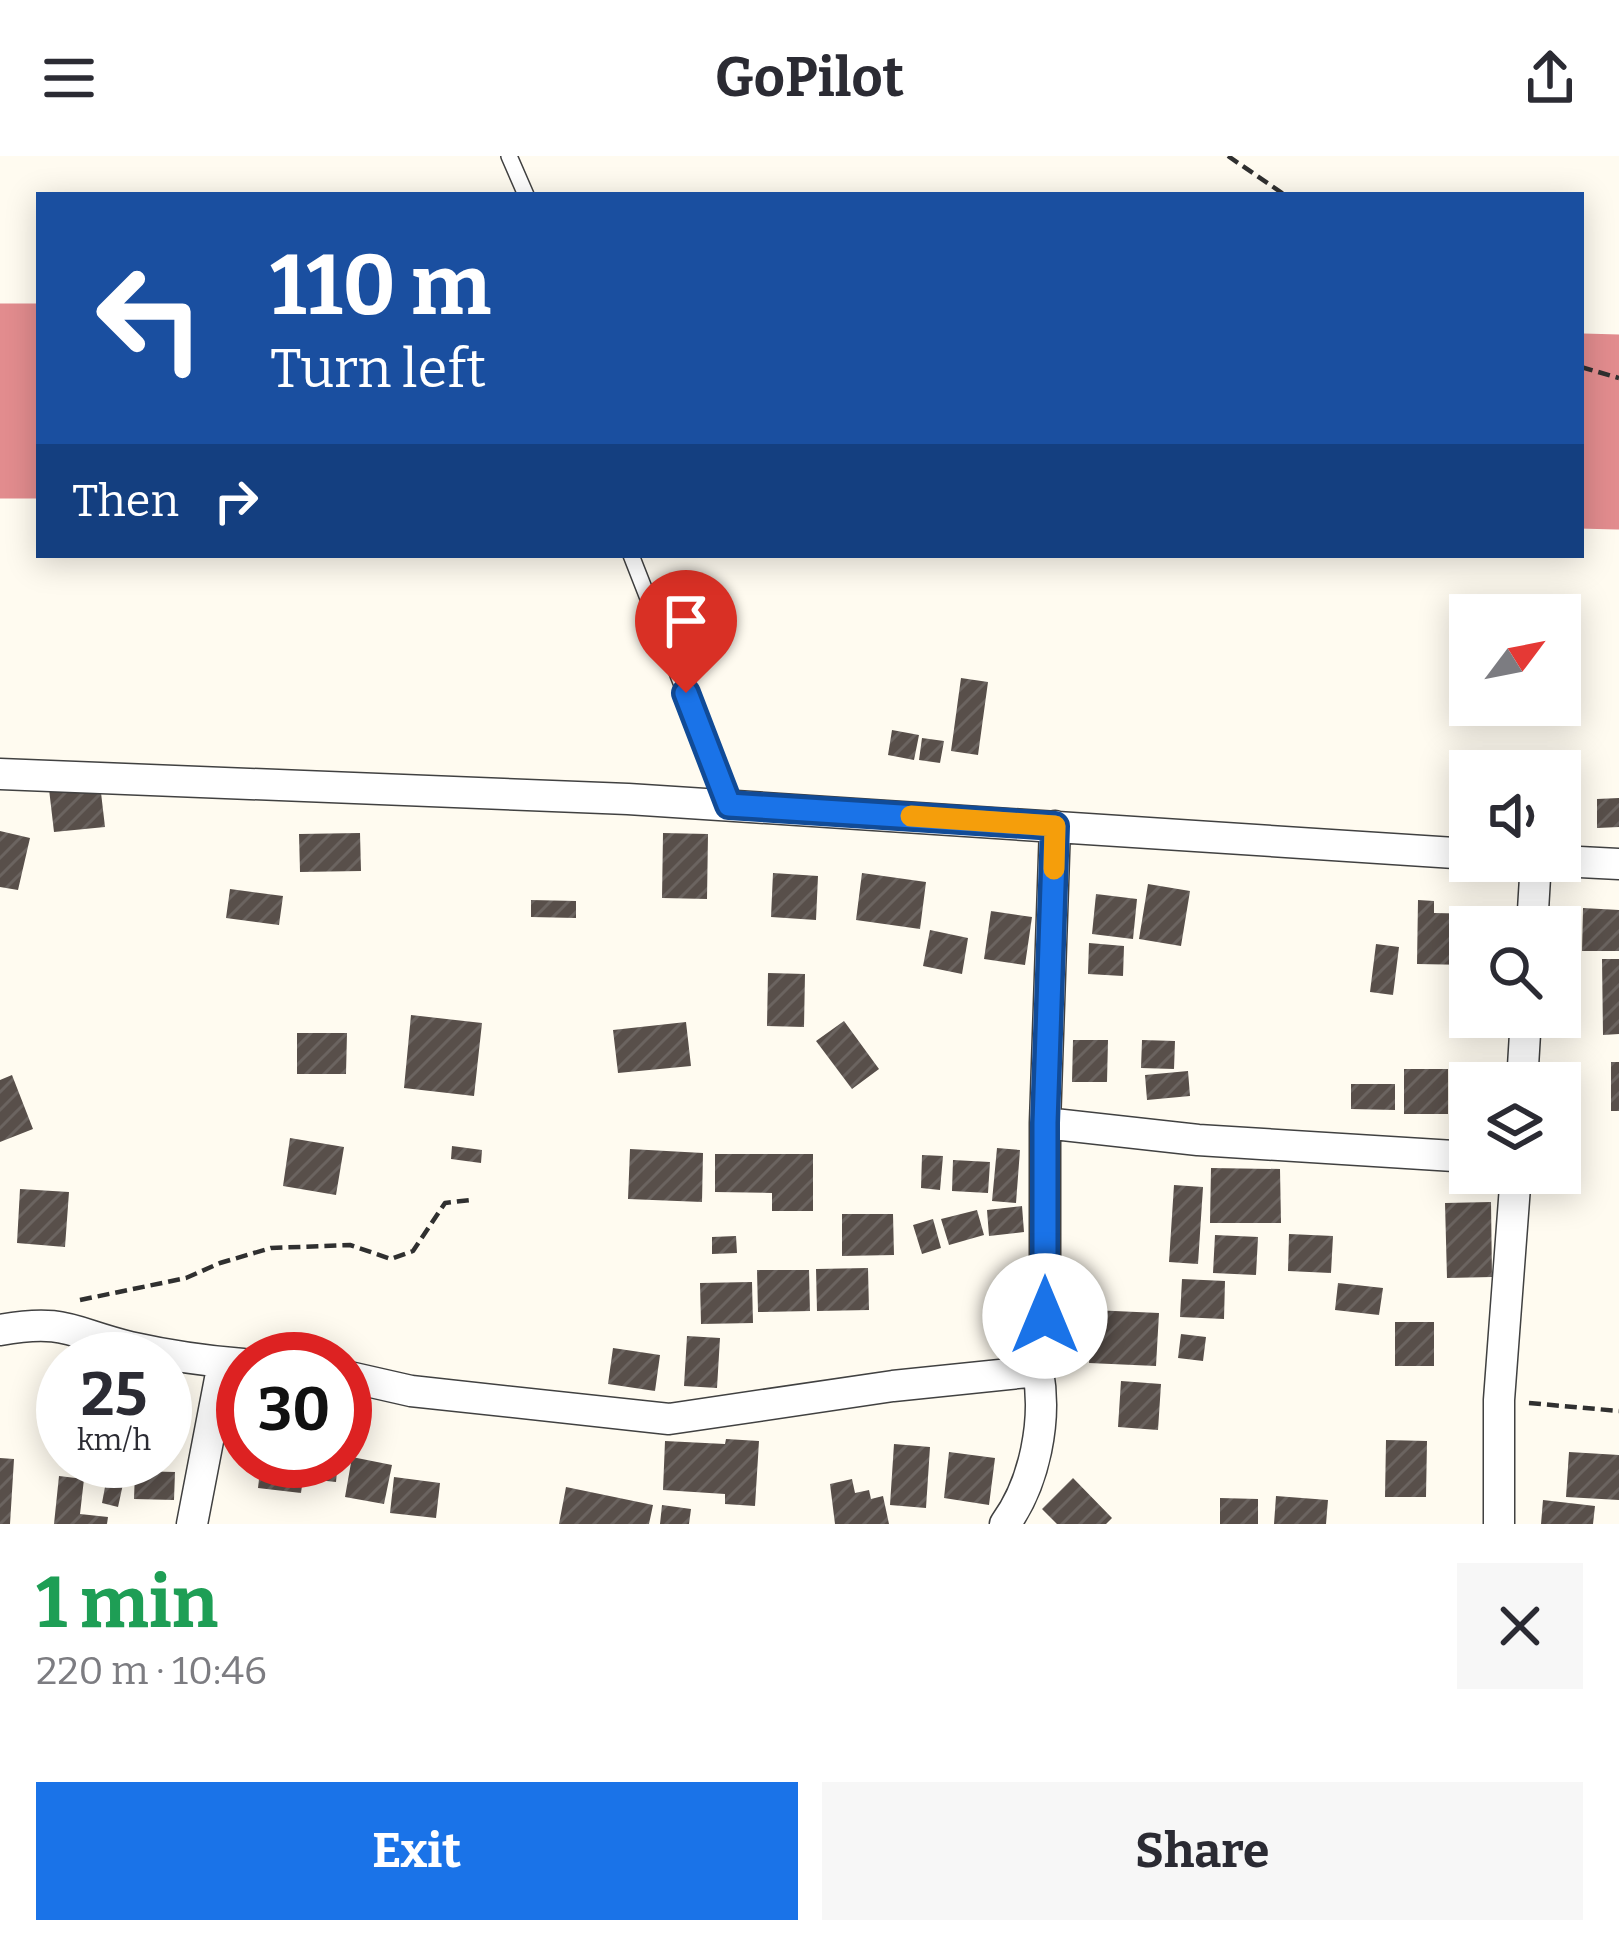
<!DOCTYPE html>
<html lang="en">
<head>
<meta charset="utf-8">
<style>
	:root { --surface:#fff; --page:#f7f7f7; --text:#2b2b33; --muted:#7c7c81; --accent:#1a73e8 }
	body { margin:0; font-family:Bitter,serif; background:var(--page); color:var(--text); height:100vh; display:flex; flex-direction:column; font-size:45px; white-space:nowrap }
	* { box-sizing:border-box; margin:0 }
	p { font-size:39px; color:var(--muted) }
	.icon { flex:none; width:66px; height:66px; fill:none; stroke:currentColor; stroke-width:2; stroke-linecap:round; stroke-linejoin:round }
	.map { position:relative; height:1368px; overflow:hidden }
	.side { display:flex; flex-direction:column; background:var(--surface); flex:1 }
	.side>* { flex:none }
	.guide { position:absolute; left:36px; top:36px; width:1548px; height:366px; border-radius:0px; box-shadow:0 6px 30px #0003; background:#1a4fa0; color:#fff; overflow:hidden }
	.needle { width:78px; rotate:58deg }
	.tools { position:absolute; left:1449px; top:438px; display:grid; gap:24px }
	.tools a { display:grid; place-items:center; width:132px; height:132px; border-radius:0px; background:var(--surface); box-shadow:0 6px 30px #0003; font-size:60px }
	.speed { position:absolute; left:36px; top:1176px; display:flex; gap:24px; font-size:60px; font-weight:700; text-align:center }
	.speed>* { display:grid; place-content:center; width:156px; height:156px; border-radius:50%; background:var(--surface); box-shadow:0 6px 30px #0003; line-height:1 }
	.speed small { font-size:30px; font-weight:400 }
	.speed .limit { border:18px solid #d22; background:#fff; color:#111 }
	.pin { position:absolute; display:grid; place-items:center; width:102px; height:102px; color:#fff; margin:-123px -51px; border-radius:50% 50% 50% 0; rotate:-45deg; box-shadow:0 0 12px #0007 }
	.pin .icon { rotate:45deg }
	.me { position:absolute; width:132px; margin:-66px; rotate:0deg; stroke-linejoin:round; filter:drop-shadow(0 0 9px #0008) }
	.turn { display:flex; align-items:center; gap:42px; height:252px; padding:0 36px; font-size:54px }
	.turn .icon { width:156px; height:156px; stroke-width:2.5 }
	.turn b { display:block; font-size:84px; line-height:102px }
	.then { display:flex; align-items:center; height:114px; padding:0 36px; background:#0003; gap:24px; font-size:45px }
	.round { display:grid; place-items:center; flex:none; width:126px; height:126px; border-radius:0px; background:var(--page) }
	.overview { display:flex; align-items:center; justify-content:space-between; height:204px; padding:0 36px }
	h1 { font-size:72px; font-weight:700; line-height:90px; color:#1e9e55 }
	.primary-button { display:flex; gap:24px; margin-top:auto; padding:24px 36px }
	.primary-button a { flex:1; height:138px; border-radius:0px; background:var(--accent); color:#fff; font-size:48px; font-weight:700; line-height:138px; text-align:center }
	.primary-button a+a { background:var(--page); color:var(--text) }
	header { display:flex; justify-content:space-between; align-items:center; height:156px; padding:0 36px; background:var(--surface); font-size:54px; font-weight:700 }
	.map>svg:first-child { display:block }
</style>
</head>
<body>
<header><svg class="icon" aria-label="menu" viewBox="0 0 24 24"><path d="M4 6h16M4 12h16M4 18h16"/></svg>GoPilot<svg class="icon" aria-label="share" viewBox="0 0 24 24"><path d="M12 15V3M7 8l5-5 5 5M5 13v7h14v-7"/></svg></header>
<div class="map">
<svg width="1619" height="1368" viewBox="0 0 1619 1368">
	<defs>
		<pattern id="building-hatch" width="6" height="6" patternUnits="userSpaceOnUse" patternTransform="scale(3)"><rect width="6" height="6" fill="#584f4a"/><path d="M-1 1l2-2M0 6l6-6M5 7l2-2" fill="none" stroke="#6b6460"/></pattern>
	</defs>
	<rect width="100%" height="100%" fill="#fffbf0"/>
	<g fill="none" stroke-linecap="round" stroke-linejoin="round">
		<!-- runway -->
		<path stroke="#e28c8e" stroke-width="195" d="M0 245H39
			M1581 275 1619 276"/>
	</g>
	<!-- building -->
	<path fill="url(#building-hatch)" d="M961 522 988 526 978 599 951 595Z
		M892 574 919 579 914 604 888 599Z
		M922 582 944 585 940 607 919 604Z
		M100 628 105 671 54 676 49 633Z
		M1619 642V671L1597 672V643Z
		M0 675 30 682 18 734 0 731Z
		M360 677 361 715 300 716 299 678Z
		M663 677 708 678 707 743 662 742Z
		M773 717 818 720 816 764 771 761Z
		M862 717 926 726 920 773 856 764Z
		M1148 728 1190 735 1181 790 1139 783Z
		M230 733 283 740 279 769 226 762Z
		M1096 738 1137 743 1133 783 1092 778Z
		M531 744 576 745V762L531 761Z
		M1418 744 1434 745V757L1482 758V771H1470V809L1417 808Z
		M1583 752 1619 754V795H1582Z
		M991 755 1032 761 1025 809 984 803Z
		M930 774 968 782 962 818 923 810Z
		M1089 787 1124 790 1123 820 1088 818Z
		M1376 788 1399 791 1393 839 1370 836Z
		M1602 803H1619V878L1603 879Z
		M768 817 805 818 804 871 767 870Z
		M411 859 482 867 474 940 404 932Z
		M844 865 879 913 852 933 816 885Z
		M686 866 691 910 618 917 613 874Z
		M297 877H347L346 918H297Z
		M1073 884H1108L1107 926H1072Z
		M1142 884 1175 885 1174 913 1141 912Z
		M1611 906H1619V955H1611Z
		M1404 913H1448V958H1404Z
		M1188 915 1190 940 1147 944 1145 919Z
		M12 919 33 973 0 986V924Z
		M1351 928H1395V954L1351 953Z
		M290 982 344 991 336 1039 283 1030Z
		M452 990 482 994 481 1007 451 1003Z
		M997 992 1020 994 1016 1047 992 1045Z
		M630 993 703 997 702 1046 628 1043Z
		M715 998H813V1055H772V1037L715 1036Z
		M922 999 943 1000 940 1034 921 1032Z
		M953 1004 990 1006 988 1037 952 1035Z
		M1211 1012 1280 1013 1281 1067H1210Z
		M1174 1029 1203 1031 1198 1108 1169 1106Z
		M20 1033 69 1036 65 1091 17 1087Z
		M1491 1046 1492 1121 1447 1122 1445 1047Z
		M1022 1050 1024 1076 989 1080 987 1054Z
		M977 1054 984 1079 949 1089 941 1063Z
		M842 1058H893L894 1099 842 1100Z
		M933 1063 941 1092 922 1098 913 1069Z
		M1289 1078 1333 1080 1331 1117 1288 1115Z
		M1215 1079 1258 1081 1256 1119 1213 1117Z
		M736 1080 737 1097 712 1098V1081Z
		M868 1112 869 1154 817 1155 816 1113Z
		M757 1114H809L810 1155 758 1156Z
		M1182 1123 1225 1125 1224 1163 1180 1161Z
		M752 1126 753 1167 701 1168 700 1127Z
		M1338 1127 1383 1132 1379 1159 1335 1154Z
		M1092 1154 1159 1157 1156 1210 1089 1207Z
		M1395 1166H1434V1210H1395Z
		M1181 1178 1206 1181 1203 1205 1178 1202Z
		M687 1180 720 1182 717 1232 684 1230Z
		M613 1192 660 1199 655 1235 608 1228Z
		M1121 1225 1161 1228 1158 1274 1118 1271Z
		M726 1283 759 1285 755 1350 725 1348V1338L663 1334 665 1285 725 1288Z
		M1386 1284 1427 1285 1426 1341H1385Z
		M894 1288 930 1291 926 1352 890 1349Z
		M949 1296 995 1302 989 1349 944 1342Z
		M1569 1296 1619 1299V1344L1566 1341Z
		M352 1301 392 1309 384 1348 345 1341Z
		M0 1302 14 1303 10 1368H0Z
		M261 1305 305 1308 301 1337 258 1332Z
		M310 1305H338L336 1326 308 1323Z
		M108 1315 125 1319 118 1351 102 1347Z
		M135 1315 175 1316 174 1344 134 1343Z
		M59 1320 84 1323 80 1358 108 1361 107 1368H54Z
		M394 1321 440 1327 436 1362 390 1357Z
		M1073 1322 1112 1362 1106 1368H1057L1042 1353Z
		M852 1323 855 1337 869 1334 871 1343 883 1340 889 1368H835L830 1328Z
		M566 1331 653 1349 649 1368H559Z
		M1276 1340 1328 1344 1326 1368H1274Z
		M1220 1342 1258 1343V1368H1220Z
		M1543 1344 1595 1350 1593 1368H1541Z
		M662 1349 691 1353 689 1368H660Z"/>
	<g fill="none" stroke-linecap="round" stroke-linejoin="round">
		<defs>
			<path id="service" d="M509 0 526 39
				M631 399 729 649"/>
			<path id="minor" d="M0 618 628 643 1470 698
				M1560 705 1619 708
				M1532 771 1536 705
				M1522 927 1526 861
				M1045 967 1198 984 1470 1001
				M0 1174C65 1162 72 1177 130 1191 166 1199 206 1205 243 1208
				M345 1220 411 1235 669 1263 893 1230 1038 1215 1045 1160V967L1055 670
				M192 1368 223 1207
				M1005 1368C1035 1327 1047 1264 1038 1215
				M1499 1368V1244L1516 1017"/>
		</defs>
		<!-- service casing -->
		<use href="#service" stroke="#414141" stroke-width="18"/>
		<!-- minor casing -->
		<use href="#minor" stroke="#414141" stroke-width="33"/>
		<!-- path -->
		<path stroke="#303030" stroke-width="4.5" stroke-dasharray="12 6" stroke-linecap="butt" d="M1228 0 1285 39
			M1581 211 1619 222
			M80 1144 186 1122 220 1107 271 1092 350 1089 391 1103 413 1095 445 1047 470 1044
			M1529 1247 1619 1255"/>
		<!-- service -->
		<use href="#service" stroke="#fff" stroke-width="15"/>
		<!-- minor -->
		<use href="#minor" stroke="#fff" stroke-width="30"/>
	</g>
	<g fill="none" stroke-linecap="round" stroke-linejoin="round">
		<defs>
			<path id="route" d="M686 537 729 649 1055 670 1045 967V1160"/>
		</defs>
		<!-- route casing -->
		<use href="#route" stroke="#114b97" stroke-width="30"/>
		<!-- route -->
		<use href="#route" stroke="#1a73e8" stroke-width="21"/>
		<!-- slow -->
		<path stroke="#f59e0b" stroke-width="21" d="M911 660 1055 670 1054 713"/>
	</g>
</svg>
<div class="tools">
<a><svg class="needle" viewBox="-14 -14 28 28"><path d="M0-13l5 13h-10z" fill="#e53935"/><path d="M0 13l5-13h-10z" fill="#7c7c81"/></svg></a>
<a><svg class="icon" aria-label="sound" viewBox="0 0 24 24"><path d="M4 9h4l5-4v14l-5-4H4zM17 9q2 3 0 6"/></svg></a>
<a><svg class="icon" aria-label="search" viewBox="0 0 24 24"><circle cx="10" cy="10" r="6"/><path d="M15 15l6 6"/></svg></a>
<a><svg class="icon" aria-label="layers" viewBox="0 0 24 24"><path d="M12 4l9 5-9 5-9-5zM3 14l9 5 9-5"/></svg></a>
</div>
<div class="speed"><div>25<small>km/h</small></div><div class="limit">30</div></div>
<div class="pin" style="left:686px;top:537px;background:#d93025"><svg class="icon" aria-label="arrive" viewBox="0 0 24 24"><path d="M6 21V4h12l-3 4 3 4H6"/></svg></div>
<svg class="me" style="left:1045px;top:1160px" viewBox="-20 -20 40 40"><circle r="19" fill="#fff"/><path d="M0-13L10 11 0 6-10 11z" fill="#1a73e8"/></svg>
<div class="guide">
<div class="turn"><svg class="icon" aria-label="left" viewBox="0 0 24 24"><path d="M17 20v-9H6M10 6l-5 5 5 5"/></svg><div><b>110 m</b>Turn left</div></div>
<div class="then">Then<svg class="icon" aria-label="right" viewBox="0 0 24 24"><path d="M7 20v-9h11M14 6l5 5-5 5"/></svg></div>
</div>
</div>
<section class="side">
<div class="overview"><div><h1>1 min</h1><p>220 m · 10:46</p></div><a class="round"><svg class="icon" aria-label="close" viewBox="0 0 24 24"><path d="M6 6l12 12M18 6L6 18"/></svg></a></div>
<div class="primary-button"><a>Exit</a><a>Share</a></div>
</section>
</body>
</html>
